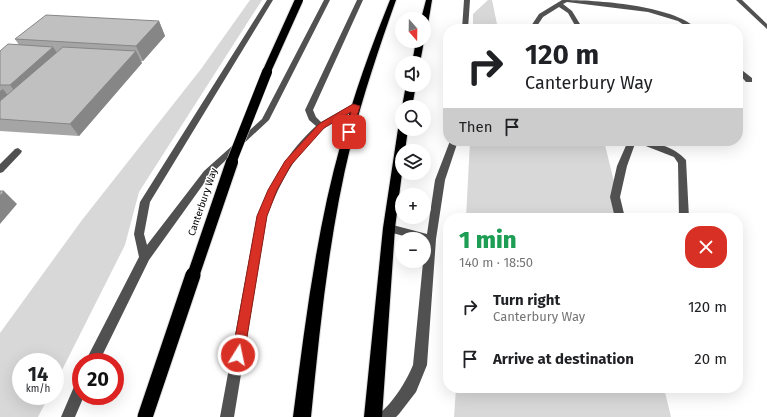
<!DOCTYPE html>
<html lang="en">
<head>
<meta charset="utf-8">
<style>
	:root { --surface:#fff; --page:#f2f2f2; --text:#202124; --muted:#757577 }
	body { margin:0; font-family:"Fira Sans",sans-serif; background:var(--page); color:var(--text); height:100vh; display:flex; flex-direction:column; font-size:15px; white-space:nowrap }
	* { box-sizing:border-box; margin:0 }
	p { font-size:13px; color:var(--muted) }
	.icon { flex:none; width:22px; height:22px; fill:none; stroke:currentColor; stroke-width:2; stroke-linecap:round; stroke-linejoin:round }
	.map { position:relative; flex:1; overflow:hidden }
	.sheet { position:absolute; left:443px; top:213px; width:300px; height:180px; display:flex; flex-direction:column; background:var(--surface); border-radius:16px; box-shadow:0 4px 16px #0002 }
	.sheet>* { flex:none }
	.hud { position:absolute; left:443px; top:24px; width:300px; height:122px; border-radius:16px; box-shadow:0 4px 16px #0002; background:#fff; color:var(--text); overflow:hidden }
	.needle { width:26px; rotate:160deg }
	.controls { position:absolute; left:395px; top:12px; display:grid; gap:8px }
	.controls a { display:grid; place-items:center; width:36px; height:36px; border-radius:50%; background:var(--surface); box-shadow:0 4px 16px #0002; font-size:20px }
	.speed { position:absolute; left:12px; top:353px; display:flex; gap:8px; font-size:20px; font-weight:700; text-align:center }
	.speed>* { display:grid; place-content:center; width:52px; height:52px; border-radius:50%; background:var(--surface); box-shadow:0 4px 16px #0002; line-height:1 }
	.speed small { font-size:10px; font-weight:400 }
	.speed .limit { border:6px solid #d22; background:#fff; color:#111 }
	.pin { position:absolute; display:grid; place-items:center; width:34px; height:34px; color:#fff; margin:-17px; border-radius:8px; box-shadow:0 2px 6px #0006 }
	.me { position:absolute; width:44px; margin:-22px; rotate:10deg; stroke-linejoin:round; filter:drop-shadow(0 0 3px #0008) }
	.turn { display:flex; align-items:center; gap:14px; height:84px; padding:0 16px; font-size:18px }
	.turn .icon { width:52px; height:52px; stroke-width:2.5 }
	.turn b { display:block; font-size:28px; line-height:34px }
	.then { display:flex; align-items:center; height:38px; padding:0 16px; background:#0003; gap:8px; font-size:15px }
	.round { display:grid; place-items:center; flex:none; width:42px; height:42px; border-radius:16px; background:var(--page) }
	.headline { display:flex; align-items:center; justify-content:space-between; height:68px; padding:0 16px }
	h1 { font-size:24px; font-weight:800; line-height:30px; color:#1e9e55 }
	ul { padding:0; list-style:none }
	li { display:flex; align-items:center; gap:12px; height:52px; padding:0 16px }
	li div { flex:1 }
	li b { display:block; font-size:15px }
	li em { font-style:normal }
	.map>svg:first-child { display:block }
</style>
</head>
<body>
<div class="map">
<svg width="767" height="417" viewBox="0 0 767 417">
	<rect width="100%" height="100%" fill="#fff"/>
	<!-- green -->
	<path fill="#d8d8d8" d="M250 0H262L139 192 125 245 55 384V362H21V396H49L38 417H0V333L82 220 201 69Z
		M488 0H492L498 29H473V14Z
		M470 141H604L623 218H466Z
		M456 388H664L671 417H454Z"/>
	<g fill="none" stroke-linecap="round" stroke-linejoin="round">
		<defs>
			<path id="highway" d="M390 0H396C379 48 363 95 351 144 329 234 320 326 311 417H293C305 325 316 232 341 143 354 94 371 47 390 0Z
				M426 0H432L428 24 424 26V19H421Z
				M416 41H424L420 63H412Z
				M406 85H416L412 107H402Z
				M402 126V129H408L405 151H402V173L395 228 382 417H364L383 228 398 129Z"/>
		</defs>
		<!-- highway casing -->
		<use href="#highway" stroke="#dbdbdb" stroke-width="2"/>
		<!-- minor -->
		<path fill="#515151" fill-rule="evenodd" d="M267 0H273L150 202 144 234 147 245 204 171 262 119 324 0H330L269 120 210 175 149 260 99 362H85L139 257 134 234 140 202Z
			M357 0H363L313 110 316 117 321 122 353 104H359L360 106C351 115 336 119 326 127 297 149 280 183 267 216L234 417H220L257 216C271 182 288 151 316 126L309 120 305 110Z
			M464 0H470L468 29H462Z
			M562 0C596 0 673 5 697 29H690L678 21 648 12 567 2 563 4 572 11 583 29H577L568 13 559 7 543 17 535 29H529L539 14Z
			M736 0H742L767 24V29Z
			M738 67 752 78V82H746L738 73Z
			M450 141H458L445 180 436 239 427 365 416 392 399 414 396 417H378C381 411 386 408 390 403 400 391 407 379 413 365L425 242 424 239H415L385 231 384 228 385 225 389 224 427 234 435 180Z
			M628 141H636L627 166 620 197 625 218H615L610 197 617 166Z
			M637 141C653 141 675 147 686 160L689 218H679L678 163 674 157 638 143Z
			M18 148 22 151 21 153 3 172 0 173V164L15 149Z
			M81 380V396H84L75 417H61L76 382Z"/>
		<!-- highway -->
		<use href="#highway" fill="#000" fill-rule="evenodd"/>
		<defs>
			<path id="highway-bridge-far3" d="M266 73 299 0"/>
			<path id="highway-bridge-far2" d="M231 163 267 72"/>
			<path id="highway-bridge-far1" d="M193 276 232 162"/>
			<path id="highway-bridge" d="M145 417 193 275"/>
		</defs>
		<!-- highway-bridge-far3 casing -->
		<use href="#highway-bridge-far3" stroke="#dbdbdb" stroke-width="10" stroke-linecap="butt"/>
		<!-- highway-bridge-far2 casing -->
		<use href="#highway-bridge-far2" stroke="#dbdbdb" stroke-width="11" stroke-linecap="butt"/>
		<!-- highway-bridge-far1 casing -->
		<use href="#highway-bridge-far1" stroke="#dbdbdb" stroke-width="14" stroke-linecap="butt"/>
		<!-- highway-bridge casing -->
		<use href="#highway-bridge" stroke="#dbdbdb" stroke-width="17" stroke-linecap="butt"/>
		<!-- highway-bridge-far3 -->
		<use href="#highway-bridge-far3" stroke="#000" stroke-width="8"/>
		<!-- highway-bridge-far2 -->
		<use href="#highway-bridge-far2" stroke="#000" stroke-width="10"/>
		<!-- highway-bridge-far1 -->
		<use href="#highway-bridge-far1" stroke="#000" stroke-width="12"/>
		<!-- highway-bridge -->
		<use href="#highway-bridge" stroke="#000" stroke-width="15"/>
	</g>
	<!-- wall -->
	<path fill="#a5a5a5" d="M159 21 165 36 143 61H141L142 63 79 136 0 131V51L19 45 15 39Z"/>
	<!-- shaded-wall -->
	<path fill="#868686" d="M159 21 165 36 143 61 136 46Z
		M53 47 61 59 20 98 10 85Z
		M136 51 142 63 79 136 70 124Z
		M3 89 13 102 0 114V91Z
		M4 191 17 204 0 224V196Z"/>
	<!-- building -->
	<path fill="#c0c0c0" stroke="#868686" d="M46 15 159 21 136 46 15 39Z
		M8 44 53 47 10 85H0V51Z
		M63 47 136 51 70 124 0 119V101Z
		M0 191H4L0 196Z"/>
	<!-- route -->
	<path fill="#d93025" stroke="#8d1f18" d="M353 104 360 106 352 133 349 134 346 132 351 112 324 128 291 165 277 190 267 216 244 355 242 359 238 361 234 359 232 355 257 216 268 190 285 161 319 124Z"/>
	<g text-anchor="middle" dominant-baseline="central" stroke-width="3" stroke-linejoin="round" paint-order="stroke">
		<!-- street labels -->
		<g font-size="10" fill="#000" stroke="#fff">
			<text transform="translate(203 202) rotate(-71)">Canterbury Way</text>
		</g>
	</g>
</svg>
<div class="controls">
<a><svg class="needle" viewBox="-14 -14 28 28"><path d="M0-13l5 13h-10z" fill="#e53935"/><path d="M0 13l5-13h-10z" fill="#757577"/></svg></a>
<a><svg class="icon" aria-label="sound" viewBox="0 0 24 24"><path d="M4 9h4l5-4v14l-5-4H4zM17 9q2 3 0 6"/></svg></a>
<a><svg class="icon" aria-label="search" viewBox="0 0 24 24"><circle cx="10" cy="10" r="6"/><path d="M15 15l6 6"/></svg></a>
<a><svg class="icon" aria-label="layers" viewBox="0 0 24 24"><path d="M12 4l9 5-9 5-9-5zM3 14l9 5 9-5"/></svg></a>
<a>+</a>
<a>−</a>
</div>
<div class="speed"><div>14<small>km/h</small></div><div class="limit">20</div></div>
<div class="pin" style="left:349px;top:132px;background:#d93025"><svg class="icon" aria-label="arrive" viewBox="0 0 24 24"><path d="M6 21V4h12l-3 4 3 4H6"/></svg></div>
<svg class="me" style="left:238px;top:355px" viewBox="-20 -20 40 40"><circle r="17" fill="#d93025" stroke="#fff" stroke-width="3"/><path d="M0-11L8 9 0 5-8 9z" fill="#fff"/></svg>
<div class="hud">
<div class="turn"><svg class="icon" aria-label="right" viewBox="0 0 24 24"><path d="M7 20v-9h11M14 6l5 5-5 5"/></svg><div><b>120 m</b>Canterbury Way</div></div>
<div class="then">Then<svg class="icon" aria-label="arrive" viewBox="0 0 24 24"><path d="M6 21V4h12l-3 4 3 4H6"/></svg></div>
</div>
<section class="sheet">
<div class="headline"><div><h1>1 min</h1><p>140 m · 18:50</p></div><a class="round" style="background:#d93025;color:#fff"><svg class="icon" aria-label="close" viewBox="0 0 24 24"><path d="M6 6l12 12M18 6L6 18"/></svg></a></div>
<ul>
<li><svg class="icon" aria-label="right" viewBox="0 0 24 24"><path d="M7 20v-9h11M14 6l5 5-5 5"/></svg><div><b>Turn right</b><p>Canterbury Way</p></div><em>120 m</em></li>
<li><svg class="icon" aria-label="arrive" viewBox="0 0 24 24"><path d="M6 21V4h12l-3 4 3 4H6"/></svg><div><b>Arrive at destination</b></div><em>20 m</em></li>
</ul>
</section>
</div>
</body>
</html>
